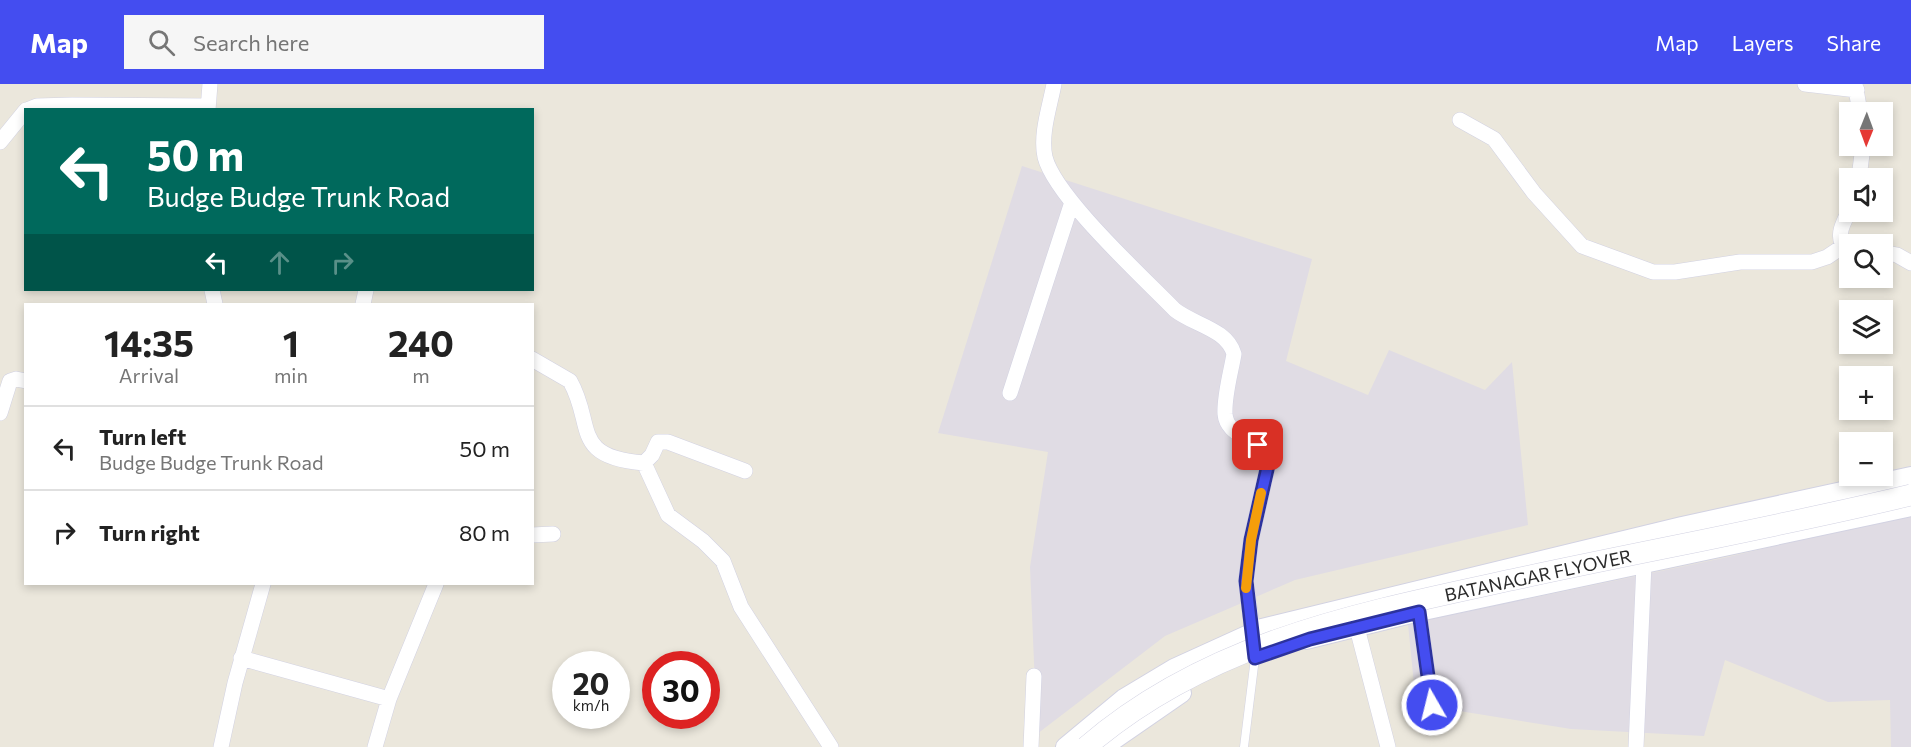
<!DOCTYPE html>
<html lang="en">
<head>
<meta charset="utf-8">
<style>
	:root { --surface:#fff; --page:#f6f6f6; --text:#222; --muted:#767676; --line:#e0e0e0; --accent:#444df0 }
	body { margin:0; font-family:Commissioner,sans-serif; background:var(--page); color:var(--text); height:100vh; display:flex; flex-direction:column; font-size:22px; white-space:nowrap }
	* { box-sizing:border-box; margin:0 }
	p { font-size:20px; color:var(--muted) }
	.icon { flex:none; width:33px; height:33px; fill:none; stroke:currentColor; stroke-width:2; stroke-linecap:round; stroke-linejoin:round }
	.map { position:relative; flex:1; overflow:hidden }
	.details { position:absolute; left:24px; top:219px; width:510px; height:282px; display:flex; flex-direction:column; background:var(--surface); border-radius:0px; box-shadow:0 3px 9px #0003 }
	.details>* { flex:none }
	.guide { position:absolute; left:24px; top:24px; width:510px; height:183px; border-radius:0px; box-shadow:0 3px 9px #0003; background:#00695c; color:#fff; overflow:hidden }
	.needle { width:39px; rotate:181deg }
	.fabs { position:absolute; left:1839px; top:18px; display:grid; gap:12px }
	.fabs a { display:grid; place-items:center; width:54px; height:54px; border-radius:0px; background:var(--surface); box-shadow:0 3px 9px #0003; font-size:30px }
	.speed { position:absolute; left:552px; top:567px; display:flex; gap:12px; font-size:30px; font-weight:700; text-align:center }
	.speed>* { display:grid; place-content:center; width:78px; height:78px; border-radius:50%; background:var(--surface); box-shadow:0 3px 9px #0003; line-height:1 }
	.speed small { font-size:15px; font-weight:400 }
	.speed .limit { border:9px solid #d22; background:#fff; color:#111 }
	.pin { position:absolute; display:grid; place-items:center; width:51px; height:51px; color:#fff; margin:-26px; border-radius:12px; box-shadow:0 3px 9px #0006 }
	.me { position:absolute; width:66px; margin:-33px; rotate:352deg; stroke-linejoin:round; filter:drop-shadow(0 0 4px #0008) }
	.turn { display:flex; align-items:center; gap:21px; height:126px; padding:0 24px; font-size:27px }
	.turn .icon { width:78px; height:78px; stroke-width:2.5 }
	.turn b { display:block; font-size:42px; line-height:51px }
	.lanes { display:flex; align-items:center; height:57px; padding:0 24px; background:#0003; justify-content:center; gap:30px; direction:ltr }
	.lanes .off { opacity:.35 }
	.eta { display:flex; justify-content:space-evenly; align-items:center; height:102px; text-align:center }
	.eta b { font-size:36px; font-weight:700; line-height:42px }
	ul { padding:0; list-style:none }
	li { display:flex; align-items:center; gap:18px; height:84px; padding:0 24px; border-top:2px solid var(--line) }
	li div { flex:1 }
	li b { display:block; font-size:22px }
	li em { font-style:normal }
	header { display:flex; align-items:center; gap:36px; box-sizing:border-box; height:84px; padding:0 30px; background:var(--accent); color:#fff }
	header strong { font-size:28px }
	nav { display:flex; gap:33px; margin-inline-start:auto; font-size:21px }
	.search { width:420px; height:54px; background:var(--page); display:flex; align-items:center; gap:15px; box-sizing:border-box; padding:0 21px; border-radius:0px; color:var(--muted); font-size:22px }
	.map>svg:first-child { display:block }
</style>
</head>
<body>
<header>
<strong>Map</strong>
<div class="search"><svg class="icon" aria-label="search" viewBox="0 0 24 24"><circle cx="10" cy="10" r="6"/><path d="M15 15l6 6"/></svg>Search here</div>
<nav><a>Map</a><a>Layers</a><a>Share</a></nav>
</header>
<div class="map">
<svg width="1911" height="663" viewBox="0 0 1911 663">
	<rect width="100%" height="100%" fill="#ebe7dc"/>
	<!-- industrial -->
	<path fill="#e0dce4" d="M1022 82 1312 175 1286 277 1368 311 1389 266 1485 306 1512 278 1528 441 1295 496 1165 552 1037 650 1030 483 1048 368 938 349Z
		M1911 430V663H1891L1890 616 1828 618 1725 576 1704 652 1571 645 1416 620 1408 540 1728 473Z"/>
	<g fill="none" stroke-linecap="round" stroke-linejoin="round">
		<defs>
			<path id="service" d="M1244 663 1255 574"/>
			<path id="minor" d="M1054 0C1050 22 1040 50 1045 73 1055 113 1144 194 1175 226 1194 241 1227 245 1234 270 1231 288 1224 312 1225 330 1227 355 1263 353 1268 381L1251 456 1246 497 1254 559
				M1805 0 1857 6
				M1855 0 1860 28
				M27 26 37 22 72 21 208 22
				M208 26 210 0
				M1460 36 1494 55 1534 109 1582 162 1653 188H1675L1740 178H1812L1827 173 1845 161
				M0 58 26 26
				M1859 94 1863 62
				M1850 125C1845 136 1837 148 1842 159L1850 162
				M1882 168 1897 171 1911 179
				M212 206 215 220
				M363 220 366 206
				M532 275 570 297C595 341 570 373 644 379L652 371 658 358H668L745 387
				M1010 309 1072 118
				M0 329 10 297 16 295 26 297
				M644 379 668 431 703 457 723 477 741 523 831 663
				M532 451 553 450
				M1419 528 1432 621
				M1357 544 1388 663
				M241 574 389 615 436 500
				M221 663 235 599 263 500
				M375 663 389 615
				M1031 663 1034 592
				M1636 663 1644 480"/>
			<path id="tertiary" d="M1306 556 1419 528 1911 423
				M1065 663 1124 614 1174 584 1262 544 1682 442 1911 392
				M1104 663 1182 609"/>
		</defs>
		<!-- service casing -->
		<use href="#service" stroke="#d2d2e2" stroke-width="9"/>
		<!-- minor casing -->
		<use href="#minor" stroke="#d2d2e2" stroke-width="16"/>
		<!-- tertiary casing -->
		<use href="#tertiary" stroke="#d2d2e2" stroke-width="20"/>
		<!-- service -->
		<use href="#service" stroke="#fff" stroke-width="8"/>
		<!-- minor -->
		<use href="#minor" stroke="#fff" stroke-width="15"/>
		<!-- tertiary -->
		<use href="#tertiary" stroke="#fff" stroke-width="18"/>
		<defs>
			<path id="secondary-bridge" d="M1086 663C1210 556 1364 528 1520 494 1650 466 1782 442 1911 411"/>
		</defs>
		<!-- secondary-bridge casing -->
		<use href="#secondary-bridge" stroke="#d2d2e2" stroke-width="22" stroke-linecap="butt"/>
		<!-- secondary-bridge -->
		<use href="#secondary-bridge" stroke="#fff" stroke-width="21"/>
	</g>
	<g fill="none" stroke-linecap="round" stroke-linejoin="round">
		<defs>
			<path id="route" d="M1258 361 1266 370 1268 381 1251 456 1246 497 1255 574 1310 555 1419 528 1432 621"/>
		</defs>
		<!-- route casing -->
		<use href="#route" stroke="#2c329c" stroke-width="15"/>
		<!-- route -->
		<use href="#route" stroke="#444df0" stroke-width="10"/>
		<!-- slow -->
		<path stroke="#f59e0b" stroke-width="10" d="M1246 504 1251 456 1261 409"/>
	</g>
	<g text-anchor="middle" dominant-baseline="central" stroke-width="4.5" stroke-linejoin="round" paint-order="stroke">
		<!-- street labels -->
		<g font-size="18" fill="#2a2a2a" stroke="#fff">
			<text transform="translate(1538 491) rotate(-12)">BATANAGAR FLYOVER</text>
		</g>
	</g>
</svg>
<div class="fabs">
<a><svg class="needle" viewBox="-14 -14 28 28"><path d="M0-13l5 13h-10z" fill="#e53935"/><path d="M0 13l5-13h-10z" fill="#767676"/></svg></a>
<a><svg class="icon" aria-label="sound" viewBox="0 0 24 24"><path d="M4 9h4l5-4v14l-5-4H4zM17 9q2 3 0 6"/></svg></a>
<a><svg class="icon" aria-label="search" viewBox="0 0 24 24"><circle cx="10" cy="10" r="6"/><path d="M15 15l6 6"/></svg></a>
<a><svg class="icon" aria-label="layers" viewBox="0 0 24 24"><path d="M12 4l9 5-9 5-9-5zM3 14l9 5 9-5"/></svg></a>
<a>+</a>
<a>−</a>
</div>
<div class="speed"><div>20<small>km/h</small></div><div class="limit">30</div></div>
<div class="pin" style="left:1258px;top:361px;background:#d93025"><svg class="icon" aria-label="arrive" viewBox="0 0 24 24"><path d="M6 21V4h12l-3 4 3 4H6"/></svg></div>
<svg class="me" style="left:1432px;top:621px" viewBox="-20 -20 40 40"><circle r="17" fill="#444df0" stroke="#fff" stroke-width="3"/><path d="M0-11L8 9 0 5-8 9z" fill="#fff"/></svg>
<div class="guide">
<div class="turn"><svg class="icon" aria-label="left" viewBox="0 0 24 24"><path d="M17 20v-9H6M10 6l-5 5 5 5"/></svg><div><b>50 m</b>Budge Budge Trunk Road</div></div>
<div class="lanes"><svg class="icon" aria-label="left" viewBox="0 0 24 24"><path d="M17 20v-9H6M10 6l-5 5 5 5"/></svg><svg class="icon off" aria-label="ahead" viewBox="0 0 24 24"><path d="M12 20V5M6 11l6-6 6 6"/></svg><svg class="icon off" aria-label="right" viewBox="0 0 24 24"><path d="M7 20v-9h11M14 6l5 5-5 5"/></svg></div>
</div>
<section class="details">
<div class="eta">
<div><b>14:35</b><p>Arrival</p></div>
<div><b>1</b><p>min</p></div>
<div><b>240</b><p>m</p></div>
</div>
<ul>
<li><svg class="icon" aria-label="left" viewBox="0 0 24 24"><path d="M17 20v-9H6M10 6l-5 5 5 5"/></svg><div><b>Turn left</b><p>Budge Budge Trunk Road</p></div><em>50 m</em></li>
<li><svg class="icon" aria-label="right" viewBox="0 0 24 24"><path d="M7 20v-9h11M14 6l5 5-5 5"/></svg><div><b>Turn right</b></div><em>80 m</em></li>
</ul>
</section>
</div>
</body>
</html>
